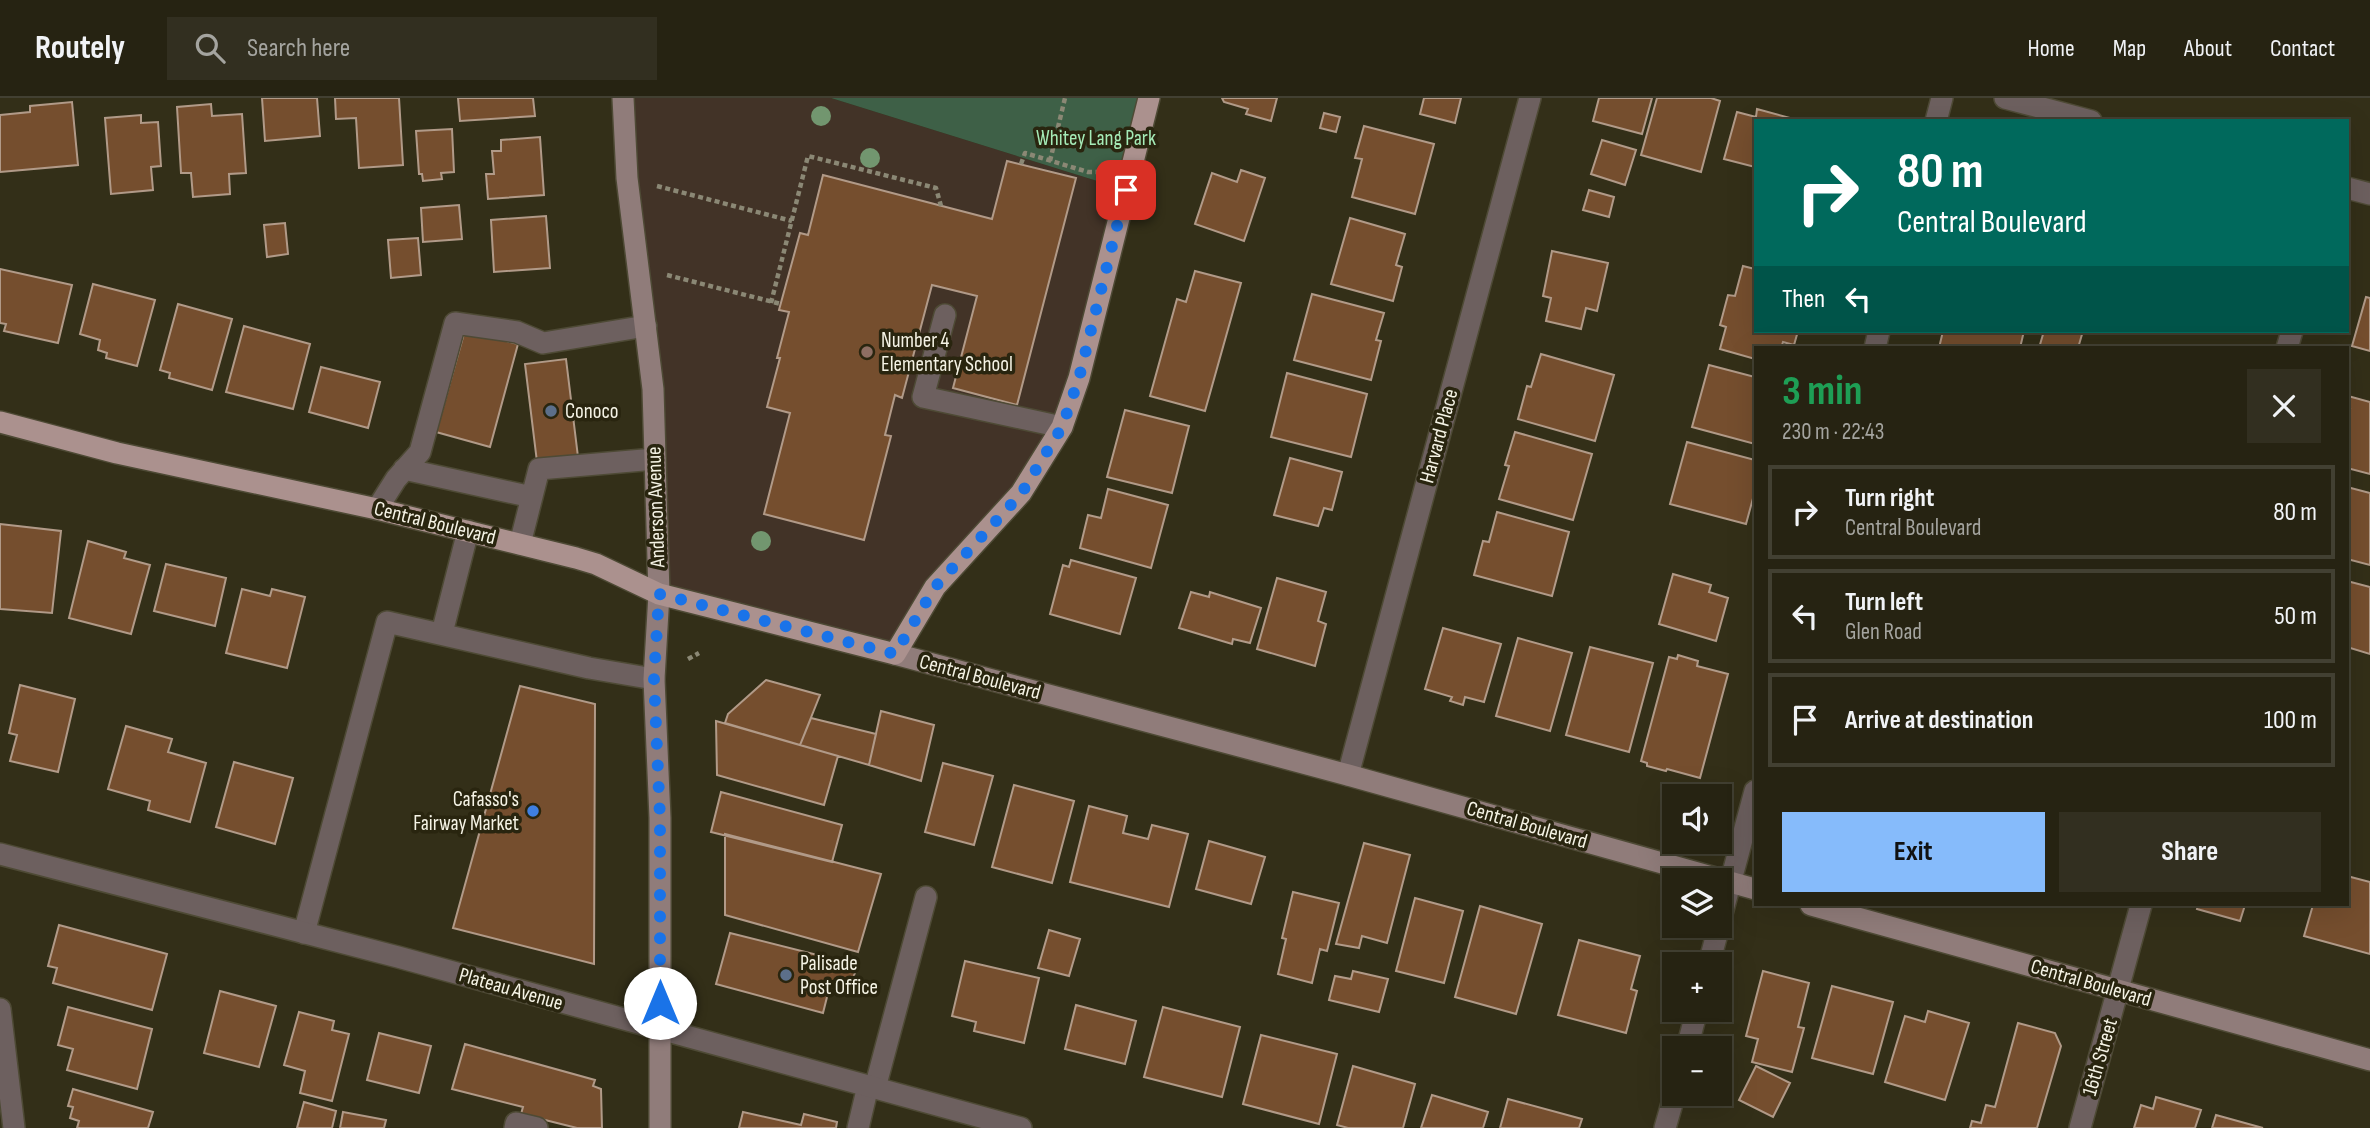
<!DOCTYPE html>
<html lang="en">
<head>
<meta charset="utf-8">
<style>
	:root { --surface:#262312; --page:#322f20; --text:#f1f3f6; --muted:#a4a49f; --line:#424032; --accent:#86bbfb }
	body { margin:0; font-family:"Sofia Sans Condensed",sans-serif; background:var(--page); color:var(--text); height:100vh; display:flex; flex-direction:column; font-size:26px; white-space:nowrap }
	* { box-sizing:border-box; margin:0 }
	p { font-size:23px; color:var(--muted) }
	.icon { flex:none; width:38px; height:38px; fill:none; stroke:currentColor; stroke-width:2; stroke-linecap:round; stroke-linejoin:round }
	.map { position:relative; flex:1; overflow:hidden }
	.sheet { position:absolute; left:1754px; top:248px; width:595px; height:560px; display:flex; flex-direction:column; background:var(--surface); border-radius:0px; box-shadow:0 7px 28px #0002,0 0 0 2px var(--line) }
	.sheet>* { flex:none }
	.top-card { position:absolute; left:1754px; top:21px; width:595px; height:214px; border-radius:0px; box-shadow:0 7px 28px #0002,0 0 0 2px var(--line); background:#00695c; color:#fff; overflow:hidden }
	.tools { position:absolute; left:1662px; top:686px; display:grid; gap:14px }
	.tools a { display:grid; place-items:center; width:70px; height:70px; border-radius:0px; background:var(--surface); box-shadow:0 7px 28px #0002,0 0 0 2px var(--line); font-size:35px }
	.pin { position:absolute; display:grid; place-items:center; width:60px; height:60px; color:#fff; margin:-30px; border-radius:14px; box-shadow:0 4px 10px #0006 }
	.me { position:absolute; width:77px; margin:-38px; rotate:0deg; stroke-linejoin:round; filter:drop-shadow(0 0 5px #0008) }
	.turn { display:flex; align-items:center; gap:24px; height:147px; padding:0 28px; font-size:32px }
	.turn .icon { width:91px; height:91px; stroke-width:2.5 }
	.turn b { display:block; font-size:49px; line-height:60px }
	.then { display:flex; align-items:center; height:66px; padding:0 28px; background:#0003; gap:14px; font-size:26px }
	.round { display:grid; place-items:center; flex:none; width:74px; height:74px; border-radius:0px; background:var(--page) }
	.head { display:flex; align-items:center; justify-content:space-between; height:119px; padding:0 28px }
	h1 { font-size:42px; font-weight:700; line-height:52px; color:#1e9e55 }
	.button { display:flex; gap:14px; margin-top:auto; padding:14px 28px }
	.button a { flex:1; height:80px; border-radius:0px; background:var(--accent); color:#111; font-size:28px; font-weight:700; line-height:80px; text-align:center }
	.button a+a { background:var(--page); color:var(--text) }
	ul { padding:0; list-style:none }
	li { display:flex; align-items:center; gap:21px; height:94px; margin:0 14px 10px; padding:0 14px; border:4px solid var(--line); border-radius:0px }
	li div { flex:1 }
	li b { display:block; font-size:26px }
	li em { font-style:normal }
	header { display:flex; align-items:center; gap:42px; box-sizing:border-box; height:98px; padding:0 35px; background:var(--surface); border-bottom:2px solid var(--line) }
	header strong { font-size:33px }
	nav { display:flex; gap:38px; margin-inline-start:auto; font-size:24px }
	.search { width:490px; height:63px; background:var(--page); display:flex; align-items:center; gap:18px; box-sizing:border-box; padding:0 24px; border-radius:0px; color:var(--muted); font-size:26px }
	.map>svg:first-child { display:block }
</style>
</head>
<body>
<header>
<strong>Routely</strong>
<div class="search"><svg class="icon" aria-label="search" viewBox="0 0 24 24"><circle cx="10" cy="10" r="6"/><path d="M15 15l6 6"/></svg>Search here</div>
<nav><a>Home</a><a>Map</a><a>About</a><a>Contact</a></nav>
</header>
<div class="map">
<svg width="2370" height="1030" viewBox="0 0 2370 1030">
	<rect width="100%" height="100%" fill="#332f18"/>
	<!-- education -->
	<path fill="#423327" d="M623 0H831L1126 92 1062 329 895 556 659 496Z"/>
	<!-- green -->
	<path fill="#3e6047" d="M831 0H1149L1126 92Z"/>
	<!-- building -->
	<path fill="#754e2e" stroke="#b19a88" stroke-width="2" d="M262 0H317L320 38 265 43Z
		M335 0H399L403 67 359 70 356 20 336 21Z
		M458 0H533L535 18 460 23Z
		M1222 0H1277L1271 23 1246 16 1248 11 1224 4Z
		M1424 0H1461L1455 25 1420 16Z
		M1599 0H1652L1642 36 1593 23Z
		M1657 0H1711L1720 3 1701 74 1641 57Z
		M72 4 78 67 0 74V17L30 14V8Z
		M211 6 212 18 242 16 246 75 229 76 230 96 193 99 191 75H181L177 9Z
		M1757 11 1801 23H1755V69L1724 61 1737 14 1756 19Z
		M1324 15 1340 19 1336 34 1320 30Z
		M141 17V25L158 24 161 68 151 69 153 92 111 96 105 20Z
		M1364 28 1434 46 1415 116 1352 99 1362 61 1355 60Z
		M452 31 454 74 441 75 442 81 423 83 422 76H419L416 33Z
		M540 39 544 97 488 101 486 76H494L492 53H501V42Z
		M1602 42 1636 52 1625 87 1591 76Z
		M1007 63 1076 80 1017 307 953 290 977 198 932 187 902 300 895 297 885 337 891 338 864 442 764 416 790 315 767 309 780 260H777L789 214 779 212 800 135 808 137 823 77 992 121Z
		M1241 72 1265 80 1244 143 1195 126 1212 75 1237 84Z
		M1589 92 1614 99 1609 119 1583 112Z
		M459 107 462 141 423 144 421 110Z
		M546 118 550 170 494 174 491 122Z
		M1350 120 1405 136 1396 167 1402 169 1393 203 1331 186Z
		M285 125 288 156 267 159 264 127Z
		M418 140 421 177 391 180 388 142Z
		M1552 153 1608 165 1597 213 1586 210 1581 231 1546 223 1551 200 1543 198Z
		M1743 168 1755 171V233H1798L1794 247 1783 244 1781 250H1755V261L1720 251 1726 229 1720 227 1728 197 1735 198Z
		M0 171 72 187 58 245 4 233 6 226 0 225Z
		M1195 173 1241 185 1205 313 1150 298 1177 201 1186 204Z
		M93 186 155 202 137 268 106 260 107 255 98 252 100 242 80 236Z
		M1312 196 1384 215 1376 242 1381 243 1371 282 1294 262Z
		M2366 199 2370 200V253L2352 248Z
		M178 206 232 221 212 292 169 280 170 275 160 272Z
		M244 228 310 246 293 311 226 294Z
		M465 232 518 246 490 349 436 334Z
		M1943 233H2024L2020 250H1939Z
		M2044 233H2083L2078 250H2039Z
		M1541 256 1614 277 1595 343 1518 321 1527 288 1531 289Z
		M566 261 578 359 537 364 525 266Z
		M1709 267 1755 279V346L1692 329Z
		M321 269 380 284 368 330 309 314Z
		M1287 275 1367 296 1351 359 1271 339Z
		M2348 298 2370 304V376L2347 370V322L2350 311 2347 310Z
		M1125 312 1189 328 1172 395 1107 379Z
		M1515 334 1592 356 1573 422 1499 401 1509 368 1505 367Z
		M1687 344 1755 362V393L1746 426 1670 406Z
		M1290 360 1342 374 1332 412 1324 410 1318 428 1274 417Z
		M2347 389 2370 395V467L2347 461Z
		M1108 391 1168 407 1151 470 1080 450 1088 417 1101 420Z
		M1497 414 1569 434 1552 498 1474 477 1483 443 1489 444Z
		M0 426 61 433 52 515 0 511Z
		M88 443 126 454 124 460 150 467 131 536 69 520Z
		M1071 462 1136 480 1120 536 1050 516 1063 467 1069 469Z
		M166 466 226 480 215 528 154 513Z
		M1673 476 1711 487 1709 494 1728 500 1716 543 1659 526Z
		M1277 480 1326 494 1318 523 1326 526 1315 568 1257 551Z
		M2347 483 2370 489V556L2347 549Z
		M242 491 270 498 272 491 305 499 287 570 226 555Z
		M1191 494 1209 499 1210 494 1261 510 1250 545 1233 541 1232 546 1179 530Z
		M1443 530 1501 546 1484 604 1465 599 1463 607 1450 603 1452 599 1425 591Z
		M1518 540 1572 555 1550 633 1496 618Z
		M1590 549 1653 565 1629 654 1566 637Z
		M1678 557 1698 563 1697 568 1728 576 1700 680 1667 671 1666 673 1647 668V665L1641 663 1669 559 1677 561Z
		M766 582 820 597 800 647 725 625 728 616Z
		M20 587 75 601 58 674 10 663 17 637 9 635Z
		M520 588 595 606 594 866 453 830Z
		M881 613 934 627 921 683 869 667Z
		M811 620 876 636 869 667 800 647Z
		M716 623 838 658 824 707 717 677Z
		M126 628 172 641 168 654 206 665 190 724 148 712 150 703 108 691Z
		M234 664 293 680 275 746 216 729Z
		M943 665 993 678 974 747 925 734Z
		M1014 687 1074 703 1052 785 992 769Z
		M721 694 842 727 832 764 711 734Z
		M1089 708 1127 718 1123 735 1148 741 1152 727 1188 736 1169 809 1070 784Z
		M725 736 881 776 858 854 725 817Z
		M1209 743 1265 759 1251 806 1196 791Z
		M1364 745 1410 757 1387 845 1362 838 1359 850 1336 846Z
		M2347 778 2370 784V856L2304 838 2313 807H2347Z
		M1293 794 1339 805 1327 853 1320 851 1312 885 1278 876 1286 841 1282 840Z
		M1415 800 1463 813 1444 885 1396 873Z
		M2198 807H2245L2240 823 2197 811Z
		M1480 808 1542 826 1516 916 1455 899Z
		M59 827 167 856 152 912 53 885 57 870 48 868Z
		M1049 832 1080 841 1069 878 1038 870Z
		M730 835 857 867 850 892 830 887 823 915 716 886Z
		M1579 842 1640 858 1631 891 1637 893 1626 935 1558 917Z
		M965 863 1039 880 1024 945 974 933 976 924 952 918Z
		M1353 873 1388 881 1379 914 1329 902 1335 878 1351 881Z
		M1763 873 1809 885 1798 929 1804 930 1792 974 1752 964 1758 941 1746 938Z
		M1832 888 1893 904 1873 976 1812 960Z
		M220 893 276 908 259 969 204 955Z
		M1076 907 1136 923 1125 966 1065 951Z
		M68 909 152 931 137 991 67 972 73 951 58 947Z
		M1163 909 1240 929 1222 999 1144 979Z
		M1928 913 1969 925 1945 1002 1885 984 1905 918 1925 924Z
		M299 914 334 923 332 932 349 936 332 1003 300 995 305 973 284 967Z
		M2018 925 2055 935 2061 948 2037 1030H1970L1972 1023 1981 1025 1986 1007 1995 1009Z
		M379 935 431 948 419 995 367 982Z
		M1261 937 1337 956 1319 1026 1243 1006Z
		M465 946 595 982 593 988 601 991 602 1030H577L521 1016 523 1009 452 991Z
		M1353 968 1415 986 1403 1030H1348L1337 1027Z
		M1756 968 1790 985 1773 1019 1739 1002Z
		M73 991 153 1014 148 1030H77L79 1023 70 1020 73 1009 68 1008Z
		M1432 997 1488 1014 1483 1030H1421Z
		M2156 999 2201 1012 2195 1030H2134L2141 1007 2153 1011Z
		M1508 1001 1582 1021 1579 1030H1500Z
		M304 1004 336 1013 332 1030H297Z
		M343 1014 386 1022 384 1030H340Z
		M743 1014 801 1027 804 1016 837 1024 836 1030H739Z
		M2216 1017 2263 1030H2212Z"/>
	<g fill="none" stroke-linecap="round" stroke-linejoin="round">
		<defs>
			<path id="lane" d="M945 217 923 299 1062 329
				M404 371 532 399
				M377 411 396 381 420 354 455 225 517 234 543 245 646 228
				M520 446 539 371 655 361
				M442 535 468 433
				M304 835 387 524 589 570 654 581
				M875 990 926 799
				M515 1030 516 1025 537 1030
				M858 1030 868 988"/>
			<path id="street" d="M2005 0 2091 23
				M1936 23 1942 0
				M2347 90 2370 96
				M1875 250 1879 233
				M2287 250 2292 233
				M1348 677 1530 0
				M0 756 398 859 1021 1030
				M1720 823 1755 693
				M1709 866 1719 828
				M0 911 14 1030
				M1687 950 1697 912
				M1665 1030 1675 995
				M2080 1030 2141 807"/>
			<path id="secondary" d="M623 0 627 80 653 291 659 496 654 581 660 720V1030
				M895 556 1348 677 1755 791
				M1811 807 2370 962"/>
			<path id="primary" d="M0 324 117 355 377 411 576 460 596 466 659 496 895 556 935 489 1021 395 1062 329 1079 280 1149 0"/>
		</defs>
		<!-- lane casing -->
		<use href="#lane" stroke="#4e4a35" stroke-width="24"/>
		<!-- street casing -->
		<use href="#street" stroke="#4e4a35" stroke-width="24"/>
		<!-- secondary casing -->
		<use href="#secondary" stroke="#4e4a35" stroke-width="24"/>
		<!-- primary casing -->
		<use href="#primary" stroke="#4e4a35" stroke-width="24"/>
		<!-- path -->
		<path stroke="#8b8875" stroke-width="4.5" stroke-dasharray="5 3.5" stroke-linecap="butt" d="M1050 63 1065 0
			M1021 66 1025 55 1088 74H1102
			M657 88 792 123
			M667 177 781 206
			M771 205 808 58 936 90 941 108
			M688 561 699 555"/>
		<!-- lane -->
		<use href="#lane" stroke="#6d605f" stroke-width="21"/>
		<!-- street -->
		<use href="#street" stroke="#6d605f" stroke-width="21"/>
		<!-- secondary -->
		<use href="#secondary" stroke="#907c7a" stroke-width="21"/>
		<!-- primary -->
		<use href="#primary" stroke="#ab918e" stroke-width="21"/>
	</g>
	<!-- trees -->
	<g fill="#72966f">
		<circle cx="821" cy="18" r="10"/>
		<circle cx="870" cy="60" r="10"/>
		<circle cx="761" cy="443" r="10"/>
	</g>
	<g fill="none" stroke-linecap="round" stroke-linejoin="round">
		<!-- route -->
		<path stroke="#1a73e8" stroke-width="12" stroke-dasharray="0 21.6" d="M660 905V720L654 581 659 496 895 556 935 489 1021 396 1062 329 1079 280 1126 92"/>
	</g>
	<!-- markers -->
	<circle fill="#8d6e63" stroke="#29250f" stroke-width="2.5" cx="867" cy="254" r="7"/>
	<g fill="#5c6f8a" stroke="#29250f" stroke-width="2.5">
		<circle cx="551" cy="313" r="7"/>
		<circle cx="786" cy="877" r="7"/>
	</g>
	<circle fill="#3f7fe0" stroke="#29250f" stroke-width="2.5" cx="533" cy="713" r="7"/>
	<g text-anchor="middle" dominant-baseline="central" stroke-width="7" stroke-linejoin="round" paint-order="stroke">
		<!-- park labels -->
		<g font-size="21" fill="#a5ebb7" stroke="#29250f">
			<text x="1096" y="40">Whitey Lang Park</text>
		</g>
		<!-- poi labels -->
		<g font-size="21" fill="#f5f3e5" stroke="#29250f" text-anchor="start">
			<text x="881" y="242">Number 4<tspan x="881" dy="24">Elementary School</tspan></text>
			<text x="565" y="313">Conoco</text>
			<text x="519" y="701" text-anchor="end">Cafasso's<tspan x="519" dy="24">Fairway Market</tspan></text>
			<text x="800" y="865">Palisade<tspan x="800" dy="24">Post Office</tspan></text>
		</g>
		<!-- street labels -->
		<g font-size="21" fill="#f5f3e5" stroke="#29250f">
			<text transform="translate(1439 338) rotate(-75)">Harvard Place</text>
			<text transform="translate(656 409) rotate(-92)">Anderson Avenue</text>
			<text transform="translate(435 425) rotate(14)">Central Boulevard</text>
			<text transform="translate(980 579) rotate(15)">Central Boulevard</text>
			<text transform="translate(1527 727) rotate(16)">Central Boulevard</text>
			<text transform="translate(2091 885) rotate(16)">Central Boulevard</text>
			<text transform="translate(511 891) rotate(16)">Plateau Avenue</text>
			<text transform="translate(2100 959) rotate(-74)">16th Street</text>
		</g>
	</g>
</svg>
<div class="tools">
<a><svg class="icon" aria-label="sound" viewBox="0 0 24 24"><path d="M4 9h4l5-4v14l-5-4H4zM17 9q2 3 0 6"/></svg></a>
<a><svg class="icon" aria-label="layers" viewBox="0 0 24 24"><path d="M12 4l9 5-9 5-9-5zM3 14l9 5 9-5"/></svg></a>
<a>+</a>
<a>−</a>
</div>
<div class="pin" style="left:1126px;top:92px;background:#d93025"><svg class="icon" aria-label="arrive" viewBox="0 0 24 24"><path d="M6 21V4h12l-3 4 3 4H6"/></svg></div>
<svg class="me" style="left:660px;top:905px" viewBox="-20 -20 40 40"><circle r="19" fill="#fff"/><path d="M0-13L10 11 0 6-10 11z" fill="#1a73e8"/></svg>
<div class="top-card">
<div class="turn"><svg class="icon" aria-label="right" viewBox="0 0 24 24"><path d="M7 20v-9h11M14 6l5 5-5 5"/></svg><div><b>80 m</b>Central Boulevard</div></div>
<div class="then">Then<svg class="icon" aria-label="left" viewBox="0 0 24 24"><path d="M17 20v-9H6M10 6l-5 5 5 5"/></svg></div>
</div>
<section class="sheet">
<div class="head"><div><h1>3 min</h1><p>230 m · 22:43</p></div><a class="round"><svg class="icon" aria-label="close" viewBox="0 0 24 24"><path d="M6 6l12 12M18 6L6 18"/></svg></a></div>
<ul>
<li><svg class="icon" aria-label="right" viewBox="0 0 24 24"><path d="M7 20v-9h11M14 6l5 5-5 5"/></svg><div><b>Turn right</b><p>Central Boulevard</p></div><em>80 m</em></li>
<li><svg class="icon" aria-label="left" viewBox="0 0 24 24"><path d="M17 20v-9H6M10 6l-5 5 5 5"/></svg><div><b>Turn left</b><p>Glen Road</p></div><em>50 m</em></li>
<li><svg class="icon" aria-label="arrive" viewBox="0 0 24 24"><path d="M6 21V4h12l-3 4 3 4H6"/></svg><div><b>Arrive at destination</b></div><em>100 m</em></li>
</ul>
<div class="button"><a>Exit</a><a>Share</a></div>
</section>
</div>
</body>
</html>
